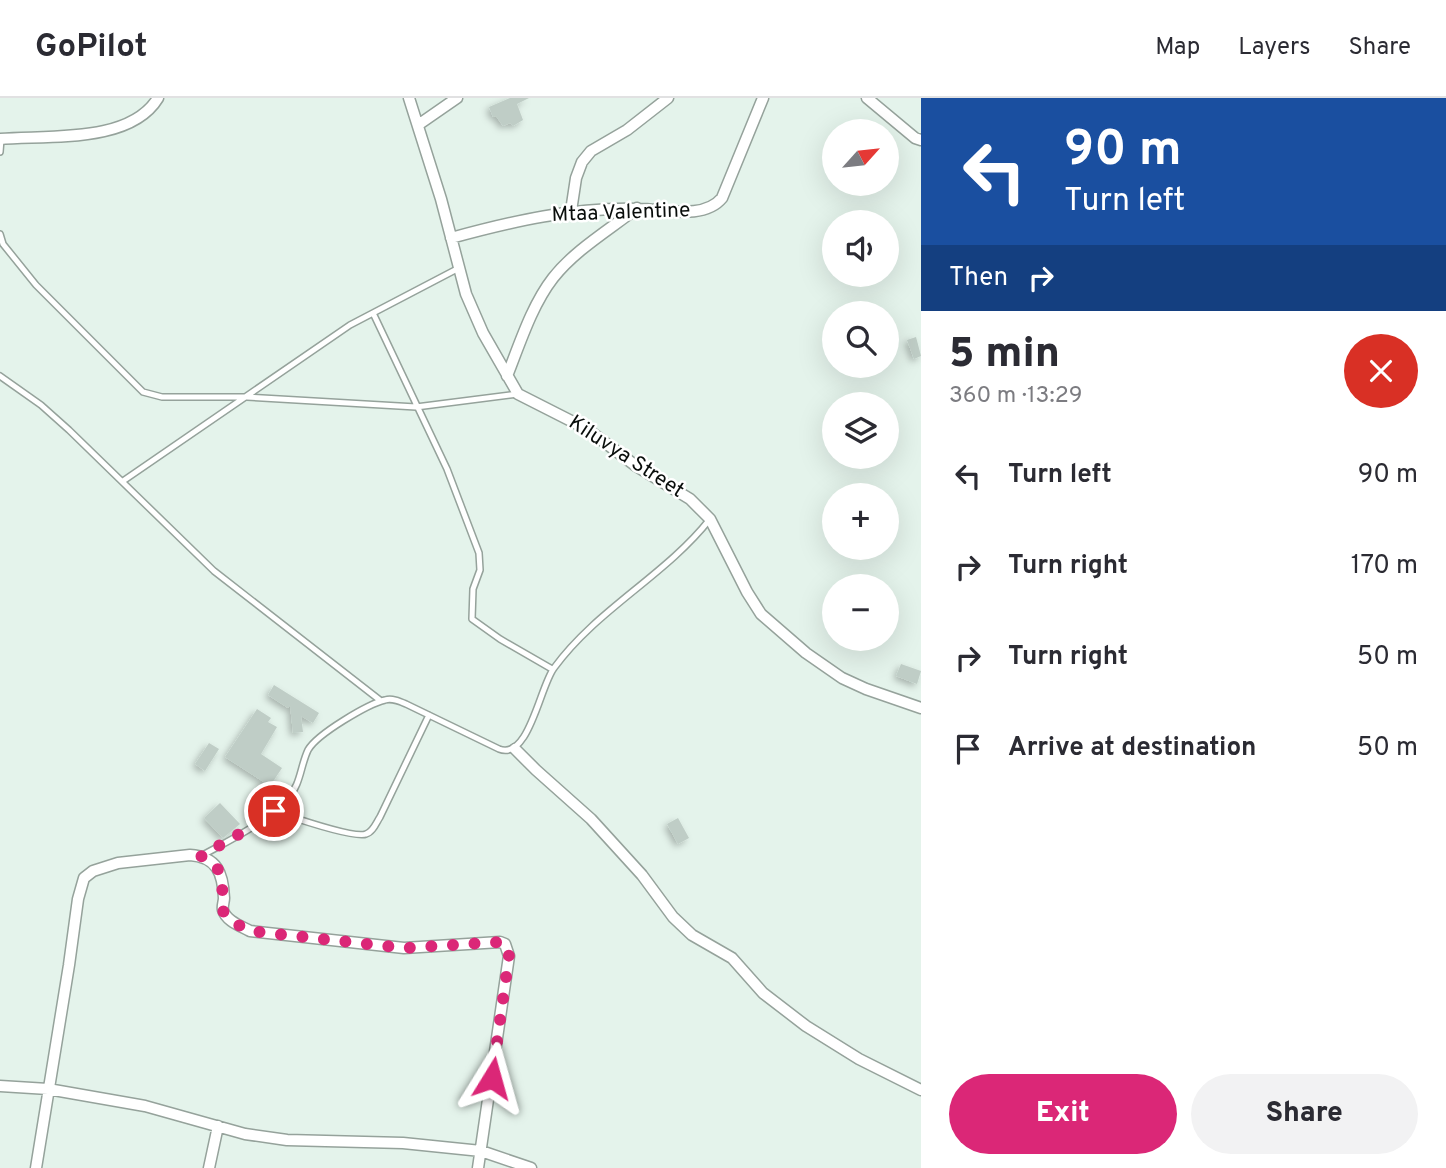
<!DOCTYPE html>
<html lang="en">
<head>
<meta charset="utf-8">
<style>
	:root { --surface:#fff; --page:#f2f2f3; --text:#2b2b33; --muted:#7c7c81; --line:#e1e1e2; --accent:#db2777 }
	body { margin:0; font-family:Overpass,sans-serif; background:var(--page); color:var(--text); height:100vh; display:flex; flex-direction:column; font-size:26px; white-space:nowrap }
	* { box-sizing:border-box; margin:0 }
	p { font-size:23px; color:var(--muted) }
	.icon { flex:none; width:38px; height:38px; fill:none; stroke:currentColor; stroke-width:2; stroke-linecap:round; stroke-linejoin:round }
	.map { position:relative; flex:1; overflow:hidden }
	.side { display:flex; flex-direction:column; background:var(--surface); width:525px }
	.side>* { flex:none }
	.banner { background:#1a4fa0; color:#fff; overflow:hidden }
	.needle { width:46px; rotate:63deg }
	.fabs { position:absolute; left:822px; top:21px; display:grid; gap:14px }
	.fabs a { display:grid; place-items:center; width:77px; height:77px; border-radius:50%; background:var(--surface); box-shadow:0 7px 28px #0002; font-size:35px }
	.pin { position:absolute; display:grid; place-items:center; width:60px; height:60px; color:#fff; margin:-30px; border:4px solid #fff; border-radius:50%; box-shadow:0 2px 7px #0007 }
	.me { position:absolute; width:77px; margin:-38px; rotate:8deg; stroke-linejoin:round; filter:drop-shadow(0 0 5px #0008) }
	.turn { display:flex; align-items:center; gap:24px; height:147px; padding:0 28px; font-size:32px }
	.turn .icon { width:91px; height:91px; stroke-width:2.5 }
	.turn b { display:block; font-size:49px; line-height:60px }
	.then { display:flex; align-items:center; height:66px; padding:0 28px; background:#0003; gap:14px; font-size:26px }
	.round { display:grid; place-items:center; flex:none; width:74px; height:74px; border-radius:37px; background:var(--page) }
	.headline { display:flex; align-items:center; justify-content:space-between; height:119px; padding:0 28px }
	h1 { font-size:42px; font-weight:800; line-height:52px }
	.button { display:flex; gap:14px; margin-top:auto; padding:14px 28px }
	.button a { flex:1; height:80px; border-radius:42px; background:var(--accent); color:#fff; font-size:28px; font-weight:800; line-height:80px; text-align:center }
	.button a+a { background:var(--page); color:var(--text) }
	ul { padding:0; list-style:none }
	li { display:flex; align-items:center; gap:21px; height:91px; padding:0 28px }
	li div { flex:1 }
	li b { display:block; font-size:26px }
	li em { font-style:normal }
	header { display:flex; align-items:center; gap:42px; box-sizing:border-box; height:98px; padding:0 35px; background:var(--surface); border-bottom:2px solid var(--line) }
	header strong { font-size:33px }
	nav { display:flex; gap:38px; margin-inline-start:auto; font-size:24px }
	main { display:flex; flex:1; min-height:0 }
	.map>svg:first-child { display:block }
</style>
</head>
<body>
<header>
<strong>GoPilot</strong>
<nav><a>Map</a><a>Layers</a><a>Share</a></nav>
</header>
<main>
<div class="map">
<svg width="921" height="1070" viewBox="0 0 921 1070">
	<defs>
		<filter id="shadow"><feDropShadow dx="-3" dy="3" stdDeviation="3.5" flood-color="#0004"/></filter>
	</defs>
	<rect width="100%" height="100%" fill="#e4f3eb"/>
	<!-- building -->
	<path fill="#bfcdc6" filter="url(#shadow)" d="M510 0H529L517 6 523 22 513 28 510 25 503 28 496 18 493 19 489 9Z
		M916 239 921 258 914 261 907 242Z
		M901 566 921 573 917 586 896 578Z
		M274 587 319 615 313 625 301 618 303 634 293 635 290 607 288 610 268 597Z
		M257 611 271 620 268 624 277 629 261 656 282 670 270 688 225 659Z
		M209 645 219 651 205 673 195 666Z
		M220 705 240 726 223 740 204 720Z
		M678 720 689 740 678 746 667 726Z"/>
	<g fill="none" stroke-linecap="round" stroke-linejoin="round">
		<defs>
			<path id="service" d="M0 54 1 41
				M0 136 3 146 36 187 143 294 162 299H247L416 309 518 296
				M373 215 447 371 479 455 480 472 473 491 472 521 500 541 552 571
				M0 278 41 307 69 332 214 473 381 603
				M123 383 350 227 459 170
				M274 713C289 718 354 741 366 736 373 734 376 725 380 719L429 617
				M201 758C230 742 264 726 287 701 301 687 300 669 308 652 317 636 368 606 385 602 392 600 399 603 406 606L499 651C529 663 540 588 554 570 597 511 665 478 710 421"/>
			<path id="minor" d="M409 0 441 101 466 196 483 235 518 296 587 331 636 368 690 401 710 421 747 494 761 516 806 555 842 580 866 591 921 610
				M867 0 915 40 921 42
				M418 27 457 0
				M0 41C47 37 130 46 158 0
				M571 113 576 80 582 64 591 53 627 32 668 0
				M451 140C513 123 574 109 639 111 664 111 704 122 722 100L763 0
				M507 278C520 245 532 207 553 180 575 152 609 132 637 110
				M515 651 536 672 591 721 642 777 673 819 692 837 732 860 763 895 806 928 859 961 921 992
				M0 988 48 991 145 1008 245 1036 287 1042 403 1045 481 1053 531 1070
				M36 1070 69 867 78 801 84 780 93 773 118 765 190 757C217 759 223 775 224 800 224 804 222 808 223 812 226 823 241 828 250 833L404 850 500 844 505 846 509 858 478 1070
				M209 1070 218 1028"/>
		</defs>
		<!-- service casing -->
		<use href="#service" stroke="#95a29b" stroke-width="8"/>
		<!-- minor casing -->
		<use href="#minor" stroke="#95a29b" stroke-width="13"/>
		<!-- service -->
		<use href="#service" stroke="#fff" stroke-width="5"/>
		<!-- minor -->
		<use href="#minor" stroke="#fff" stroke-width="10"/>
	</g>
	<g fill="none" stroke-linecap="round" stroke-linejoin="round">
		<!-- route -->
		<path stroke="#db2777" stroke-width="12" stroke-dasharray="0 21.6" d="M274 713 243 734 201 758 216 767 222 781 223 813 231 823 250 833 404 850 500 844 505 846 509 858 492 980"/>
	</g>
	<g text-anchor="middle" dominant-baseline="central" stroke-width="5" stroke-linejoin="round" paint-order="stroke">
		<!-- street labels -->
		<g font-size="21" fill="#090d0b" stroke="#fff">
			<text transform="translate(621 115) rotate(-2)">Mtaa Valentine</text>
			<text transform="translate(626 359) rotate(33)">Kiluvya Street</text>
		</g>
	</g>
</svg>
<div class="fabs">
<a><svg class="needle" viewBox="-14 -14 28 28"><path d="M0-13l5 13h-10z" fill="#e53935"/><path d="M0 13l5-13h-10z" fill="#7c7c81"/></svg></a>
<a><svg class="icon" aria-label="sound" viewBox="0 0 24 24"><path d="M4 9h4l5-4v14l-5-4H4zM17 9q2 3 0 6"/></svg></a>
<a><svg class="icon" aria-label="search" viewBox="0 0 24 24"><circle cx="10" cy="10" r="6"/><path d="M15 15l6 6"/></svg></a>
<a><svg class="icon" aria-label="layers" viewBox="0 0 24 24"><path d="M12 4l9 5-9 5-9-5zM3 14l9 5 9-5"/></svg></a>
<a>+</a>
<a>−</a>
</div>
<div class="pin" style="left:274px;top:713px;background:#d93025"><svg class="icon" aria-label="arrive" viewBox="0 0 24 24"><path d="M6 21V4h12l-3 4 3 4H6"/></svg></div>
<svg class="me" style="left:492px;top:980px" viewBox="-20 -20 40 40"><path d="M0-17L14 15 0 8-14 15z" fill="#db2777" stroke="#fff" stroke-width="4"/></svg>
</div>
<section class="side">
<div class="banner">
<div class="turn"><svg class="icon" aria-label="left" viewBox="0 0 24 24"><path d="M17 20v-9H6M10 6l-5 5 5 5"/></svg><div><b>90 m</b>Turn left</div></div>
<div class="then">Then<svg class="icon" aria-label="right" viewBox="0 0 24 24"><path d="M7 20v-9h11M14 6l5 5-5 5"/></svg></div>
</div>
<div class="headline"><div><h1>5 min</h1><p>360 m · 13:29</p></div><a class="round" style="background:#d93025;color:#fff"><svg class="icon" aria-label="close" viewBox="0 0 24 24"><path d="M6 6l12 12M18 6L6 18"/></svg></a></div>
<ul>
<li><svg class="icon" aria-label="left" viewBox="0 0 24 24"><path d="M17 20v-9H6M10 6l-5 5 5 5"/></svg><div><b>Turn left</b></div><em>90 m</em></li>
<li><svg class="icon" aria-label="right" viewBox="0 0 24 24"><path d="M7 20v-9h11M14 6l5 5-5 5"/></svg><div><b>Turn right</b></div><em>170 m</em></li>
<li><svg class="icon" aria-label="right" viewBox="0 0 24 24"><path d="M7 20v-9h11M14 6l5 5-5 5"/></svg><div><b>Turn right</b></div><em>50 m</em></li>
<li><svg class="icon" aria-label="arrive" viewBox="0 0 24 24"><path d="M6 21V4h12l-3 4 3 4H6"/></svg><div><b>Arrive at destination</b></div><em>50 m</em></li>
</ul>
<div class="button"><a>Exit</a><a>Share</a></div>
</section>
</main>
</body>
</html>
